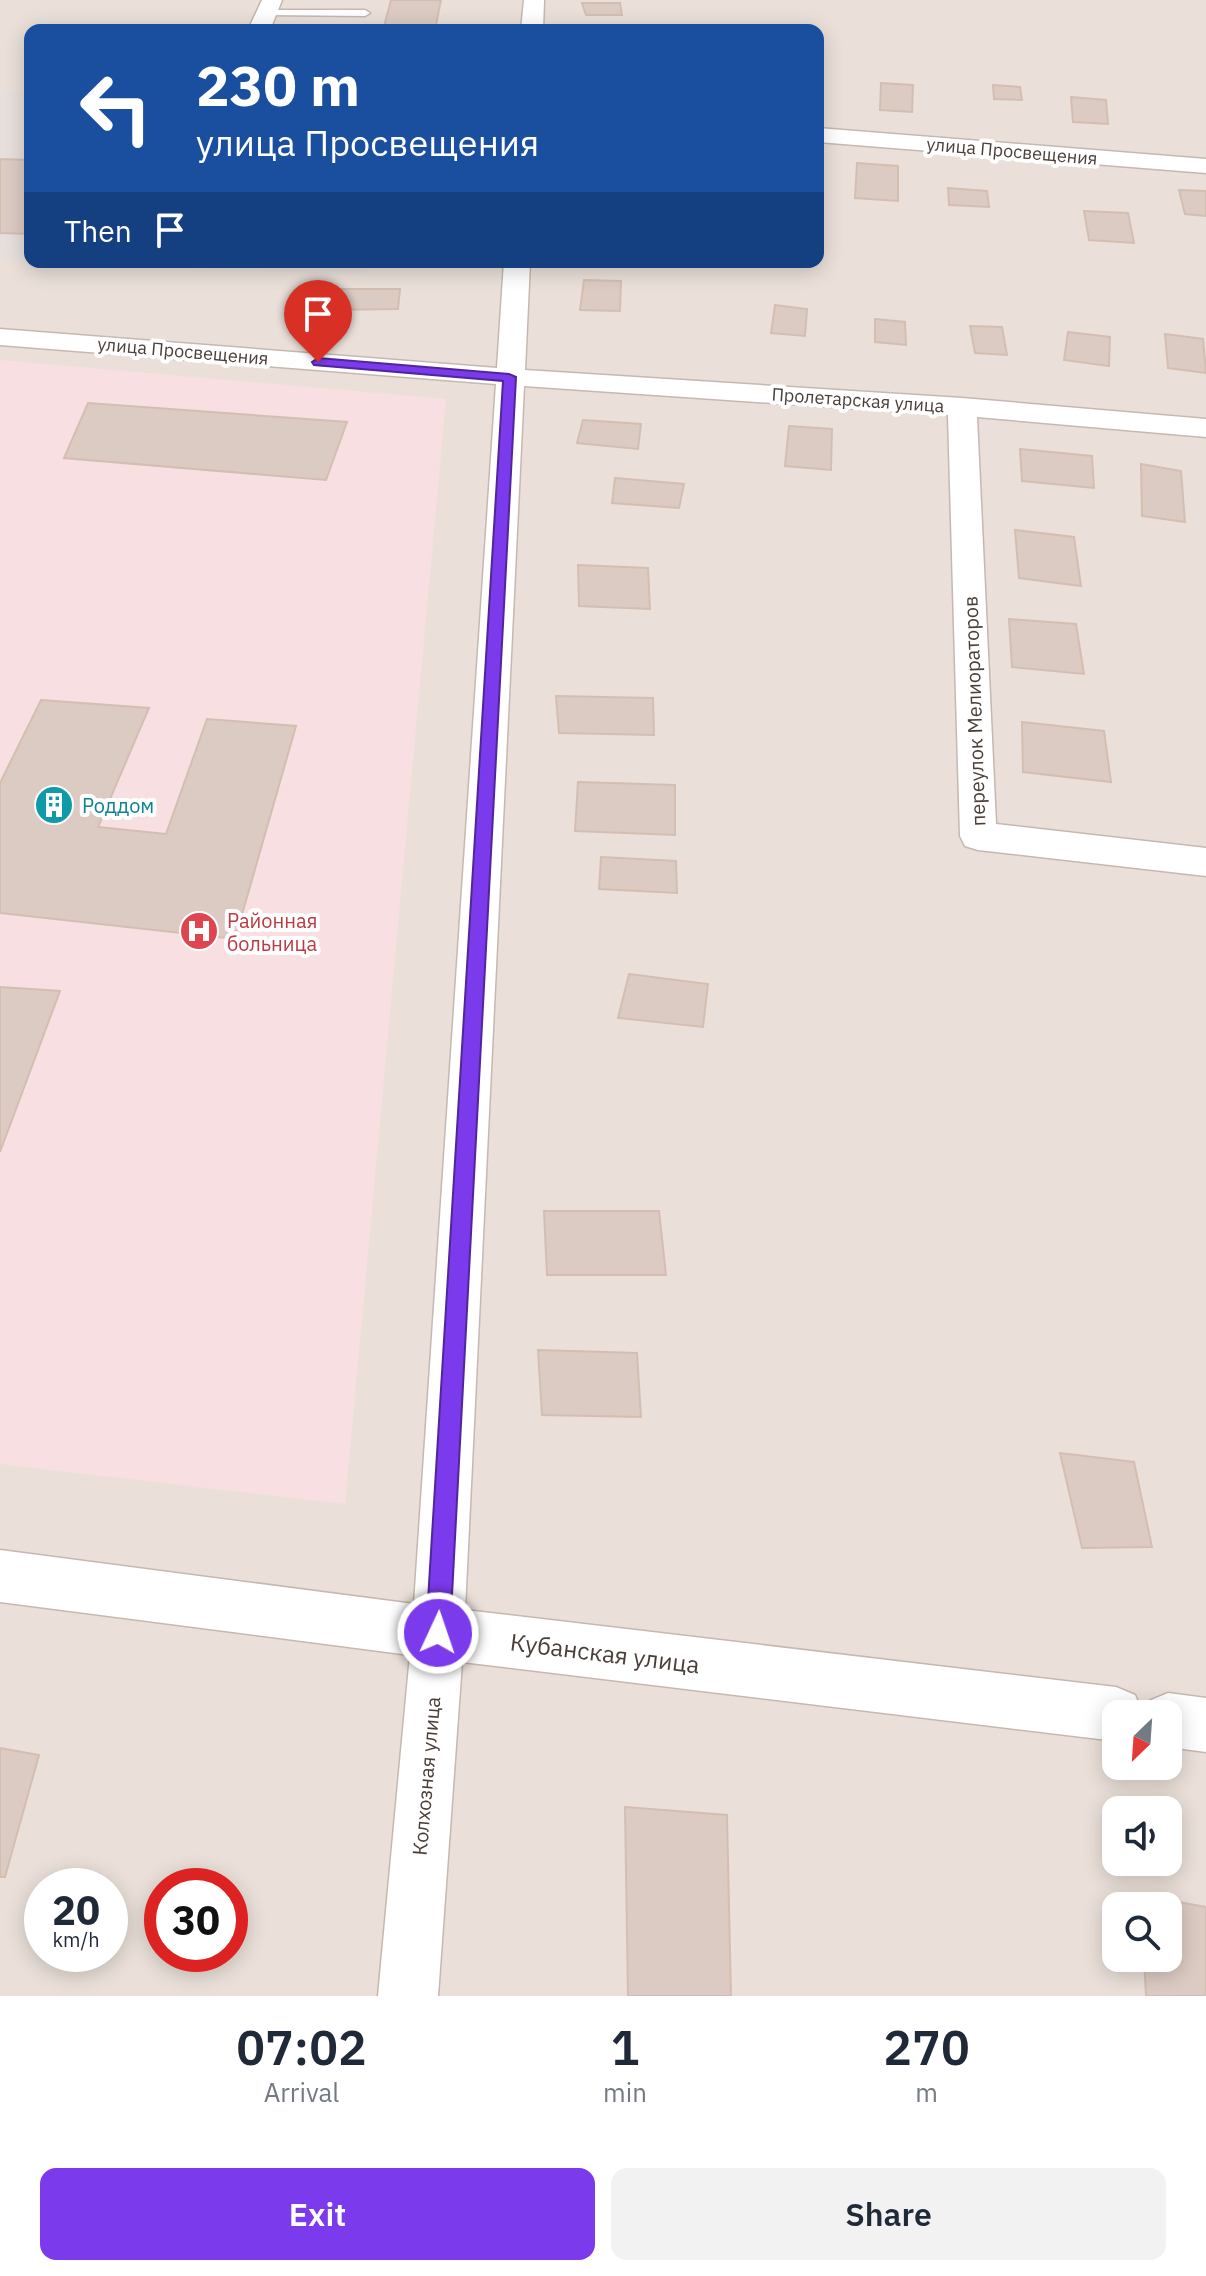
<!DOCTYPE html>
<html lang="en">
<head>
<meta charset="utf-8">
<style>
	:root { --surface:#fff; --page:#f2f2f3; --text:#1f2937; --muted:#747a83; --accent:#7c3aed }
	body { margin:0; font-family:"IBM Plex Sans",sans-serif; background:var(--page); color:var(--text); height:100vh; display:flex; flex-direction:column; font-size:30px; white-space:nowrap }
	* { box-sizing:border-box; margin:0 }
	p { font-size:26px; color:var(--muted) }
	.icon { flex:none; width:44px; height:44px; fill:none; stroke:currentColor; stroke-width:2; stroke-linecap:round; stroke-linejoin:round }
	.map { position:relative; height:1996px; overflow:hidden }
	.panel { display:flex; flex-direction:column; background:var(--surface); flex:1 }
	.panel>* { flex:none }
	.top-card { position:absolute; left:24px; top:24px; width:800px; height:244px; border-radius:16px; box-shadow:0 4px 20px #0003; background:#1a4fa0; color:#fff; overflow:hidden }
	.needle { width:52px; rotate:205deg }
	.tools { position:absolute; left:1102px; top:1700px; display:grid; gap:16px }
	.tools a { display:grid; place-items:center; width:80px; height:80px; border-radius:16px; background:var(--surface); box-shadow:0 4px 20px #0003; font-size:40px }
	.speed { position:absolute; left:24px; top:1868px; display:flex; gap:16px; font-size:40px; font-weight:700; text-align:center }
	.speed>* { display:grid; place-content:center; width:104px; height:104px; border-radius:50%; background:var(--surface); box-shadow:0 4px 20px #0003; line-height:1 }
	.speed small { font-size:20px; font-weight:400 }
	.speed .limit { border:12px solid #d22; background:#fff; color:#111 }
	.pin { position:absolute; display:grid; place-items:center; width:68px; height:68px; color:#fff; margin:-82px -34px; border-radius:50% 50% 50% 0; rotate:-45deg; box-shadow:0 0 8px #0007 }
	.pin .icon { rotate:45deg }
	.me { position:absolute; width:88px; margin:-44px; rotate:3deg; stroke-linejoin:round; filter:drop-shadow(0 0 6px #0008) }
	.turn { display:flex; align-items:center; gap:28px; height:168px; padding:0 40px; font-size:36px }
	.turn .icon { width:104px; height:104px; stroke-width:2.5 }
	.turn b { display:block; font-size:56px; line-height:68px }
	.then { display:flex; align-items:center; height:76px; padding:0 40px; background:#0003; gap:16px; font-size:30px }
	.eta { display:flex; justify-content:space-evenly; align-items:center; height:136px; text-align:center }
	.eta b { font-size:48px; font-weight:600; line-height:56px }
	.primary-button { display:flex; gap:16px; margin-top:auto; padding:16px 40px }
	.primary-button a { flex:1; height:92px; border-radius:16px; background:var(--accent); color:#fff; font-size:32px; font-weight:600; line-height:92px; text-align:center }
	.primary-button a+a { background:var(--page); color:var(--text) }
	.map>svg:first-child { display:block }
</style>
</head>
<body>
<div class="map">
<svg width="1206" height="1996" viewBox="0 0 1206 1996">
	<rect width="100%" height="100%" fill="#f6f0eb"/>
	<!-- residential -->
	<path fill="#eae0d9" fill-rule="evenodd" d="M0 0H1206V1996H0ZM30 30H818V262H30ZM1116 1714H1168V1766H1116ZM1116 1810H1168V1862H1116ZM42 1886H110V1954H42ZM162 1886H230V1954H162ZM1116 1906H1168V1958H1116Z"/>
	<!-- industrial -->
	<path fill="#e6dfdc" d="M0 90 30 91V260L0 259Z
		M68 262H370L366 276Z"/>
	<!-- medical -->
	<path fill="#f7dfe2" d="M0 360 446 399 345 1504 0 1464Z"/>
	<!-- building -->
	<path fill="#dccbc3" stroke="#d4beb2" stroke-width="2" d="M391 0H441L435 30H383Z
		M582 3H620L622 15H586Z
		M881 83 913 85 912 112 880 110Z
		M993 85 1020 87 1022 100 994 99Z
		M1071 97 1106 100 1108 124 1073 122Z
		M0 159 30 160V234L0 233Z
		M857 163 898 166V201L855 198Z
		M948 188 987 191 989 207 949 205Z
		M1179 190 1206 191V216L1185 214Z
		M1084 211 1128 213 1134 243 1089 240Z
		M584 280 621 281 620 311 580 310Z
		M332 289H400L398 309 329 310Z
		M775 305 807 309 805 336 771 333Z
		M875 319 905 322 906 345 875 342Z
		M970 326 1002 327 1007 355 975 353Z
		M1068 332 1110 337 1109 366 1064 360Z
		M1165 334 1203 339 1206 373 1168 368Z
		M88 403 347 422 326 480 64 458Z
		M583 420 641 424 638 449 577 443Z
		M789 426 832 429 831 470 785 466Z
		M1020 449 1092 456 1094 488 1022 481Z
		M1141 464 1181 471 1185 522 1142 516Z
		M615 478 684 484 679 508 612 503Z
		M1015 530 1074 537 1081 586 1019 578Z
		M578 565 648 568 650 609 579 606Z
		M1009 619 1076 624 1084 674 1012 667Z
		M556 696 653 698 654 735 559 733Z
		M41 700 149 708 98 827 166 834 207 719 296 726 235 939 0 913V783Z
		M1022 722 1104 731 1111 782 1023 772Z
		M578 782 675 785V835L575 831Z
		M601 857 676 861 677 893 599 889Z
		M629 974 708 984 703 1027 618 1018Z
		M0 987 60 991 0 1152Z
		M544 1211H659L666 1275H547Z
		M538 1350 637 1353 641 1417 542 1415Z
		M1060 1453 1134 1462 1152 1547 1082 1548Z
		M0 1748 39 1755 5 1877H0Z
		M625 1807 727 1815 731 1996H628Z
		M1140 1895 1206 1907V1996H1146L1144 1958H1168V1906H1141Z"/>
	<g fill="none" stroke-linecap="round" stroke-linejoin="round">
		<defs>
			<path id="lane" d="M263 10H365L370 13 365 16 267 15 262 12Z"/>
			<path id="street" d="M262 0H282L270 30H248Z
				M524 0H544L543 30H521Z
				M818 128 1206 159V173L818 142Z
				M504 262H530L525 370 962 398 1206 419V437L977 417 996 824 1206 848V876L978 850 965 846 960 836 948 415 524 386 465 1610 1116 1687 1135 1695 1143 1714H1116V1741L462 1662 438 1996H378L410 1655 0 1602V1550L414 1604 496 384 0 345V329L497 368Z
				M1168 1693 1206 1698V1752L1168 1747V1714H1144L1149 1701Z"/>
		</defs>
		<!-- lane casing -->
		<use href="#lane" stroke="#c6b8b0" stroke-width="3"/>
		<!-- street casing -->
		<use href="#street" stroke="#c6b8b0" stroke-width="3"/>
		<!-- lane -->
		<use href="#lane" fill="#fff" fill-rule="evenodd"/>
		<!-- street -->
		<use href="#street" fill="#fff" fill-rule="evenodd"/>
	</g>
	<!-- route -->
	<path fill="#7c3aed" stroke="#51269a" stroke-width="2" d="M318 358 509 374 516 377 450 1633 446 1642 438 1645 429 1642 426 1633 503 381 314 365 312 362Z"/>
	<!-- icons -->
	<defs>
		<symbol id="building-disc" viewBox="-11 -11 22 22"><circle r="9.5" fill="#0f9aa8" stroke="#fff"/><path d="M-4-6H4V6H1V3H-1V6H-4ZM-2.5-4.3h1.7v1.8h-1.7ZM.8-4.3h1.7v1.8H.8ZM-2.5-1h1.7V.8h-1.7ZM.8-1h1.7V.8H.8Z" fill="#fff"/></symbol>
		<symbol id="hospital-disc" viewBox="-11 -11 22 22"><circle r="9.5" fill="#e0444e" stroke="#fff"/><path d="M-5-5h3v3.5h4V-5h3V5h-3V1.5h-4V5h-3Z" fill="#fff"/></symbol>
	</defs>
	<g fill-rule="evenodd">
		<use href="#building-disc" x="32" y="783" width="44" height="44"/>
		<use href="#hospital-disc" x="177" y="909" width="44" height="44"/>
	</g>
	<g text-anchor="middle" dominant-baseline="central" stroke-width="8" stroke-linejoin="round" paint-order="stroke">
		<!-- far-street labels -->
		<g font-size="18" fill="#4b3e38" stroke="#fff">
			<text transform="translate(1012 151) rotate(5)">улица Просвещения</text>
			<text transform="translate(183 351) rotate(5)">улица Просвещения</text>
			<text transform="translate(858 400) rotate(4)">Пролетарская улица</text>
		</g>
		<!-- street labels -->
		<g font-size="20" fill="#4b3e38" stroke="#fff">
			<text transform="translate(974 711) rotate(-92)">переулок Мелиораторов</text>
			<text transform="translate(426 1776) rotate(-85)">Колхозная улица</text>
		</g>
		<!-- culture labels -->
		<g font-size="20" fill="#0d838f" stroke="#fff" text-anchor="start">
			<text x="82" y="805">Роддом</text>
		</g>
		<!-- health labels -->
		<g font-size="20" fill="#be3a42" stroke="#fff" text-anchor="start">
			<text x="227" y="920">Районная<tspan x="227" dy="23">больница</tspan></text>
		</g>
		<!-- near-street labels -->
		<g font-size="24" fill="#4b3e38" stroke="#fff">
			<text transform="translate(605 1653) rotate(7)">Кубанская улица</text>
		</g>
	</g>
</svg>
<div class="tools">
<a><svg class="needle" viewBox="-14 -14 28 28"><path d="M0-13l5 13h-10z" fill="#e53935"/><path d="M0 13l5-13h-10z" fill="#747a83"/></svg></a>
<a><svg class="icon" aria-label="sound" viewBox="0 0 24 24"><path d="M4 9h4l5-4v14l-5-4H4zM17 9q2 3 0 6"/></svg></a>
<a><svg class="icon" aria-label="search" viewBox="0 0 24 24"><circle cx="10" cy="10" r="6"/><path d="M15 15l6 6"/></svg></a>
</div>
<div class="speed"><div>20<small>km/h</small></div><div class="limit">30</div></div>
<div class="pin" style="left:318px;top:362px;background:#d93025"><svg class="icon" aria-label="arrive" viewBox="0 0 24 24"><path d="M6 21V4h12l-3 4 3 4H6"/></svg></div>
<svg class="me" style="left:438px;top:1633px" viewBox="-20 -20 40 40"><circle r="17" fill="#7c3aed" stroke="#fff" stroke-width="3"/><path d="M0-11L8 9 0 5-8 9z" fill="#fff"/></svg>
<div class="top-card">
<div class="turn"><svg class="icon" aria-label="left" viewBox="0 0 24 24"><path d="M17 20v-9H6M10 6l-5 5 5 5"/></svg><div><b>230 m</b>улица Просвещения</div></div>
<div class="then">Then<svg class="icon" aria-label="arrive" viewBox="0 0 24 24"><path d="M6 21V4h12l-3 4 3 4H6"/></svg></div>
</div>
</div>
<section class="panel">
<div class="eta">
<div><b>07:02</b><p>Arrival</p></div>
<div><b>1</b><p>min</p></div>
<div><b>270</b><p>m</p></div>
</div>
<div class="primary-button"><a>Exit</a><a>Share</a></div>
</section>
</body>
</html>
